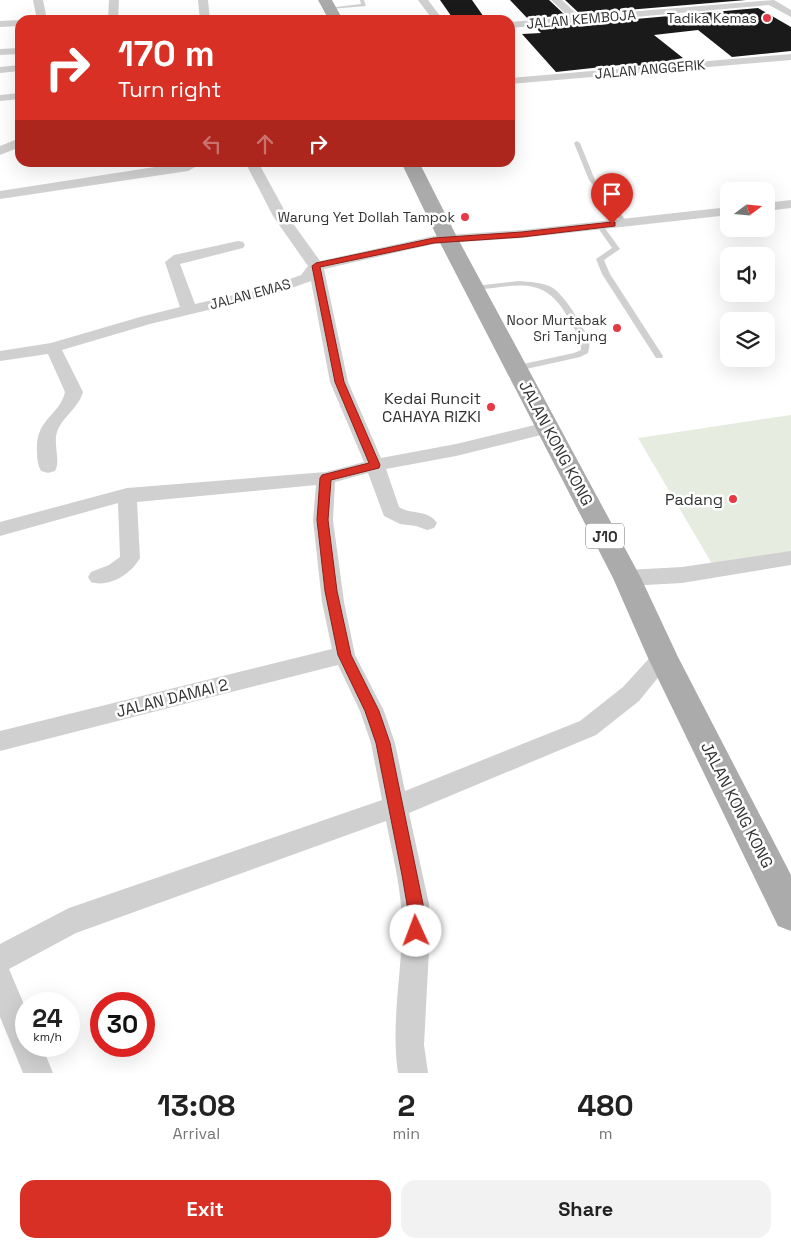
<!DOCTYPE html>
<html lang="en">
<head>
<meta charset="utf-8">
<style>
	:root { --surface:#fff; --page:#f2f2f2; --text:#222; --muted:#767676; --accent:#d93025 }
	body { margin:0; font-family:"Space Grotesk",sans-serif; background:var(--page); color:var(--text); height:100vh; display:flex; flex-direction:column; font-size:19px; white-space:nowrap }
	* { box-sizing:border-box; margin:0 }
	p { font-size:16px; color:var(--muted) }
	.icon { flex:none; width:28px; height:28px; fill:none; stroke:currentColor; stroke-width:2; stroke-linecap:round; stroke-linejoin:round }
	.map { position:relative; height:1073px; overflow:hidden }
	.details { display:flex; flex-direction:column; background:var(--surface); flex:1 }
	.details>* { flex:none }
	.top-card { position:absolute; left:15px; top:15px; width:500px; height:152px; border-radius:15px; box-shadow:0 5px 20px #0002; background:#d93025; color:#fff; overflow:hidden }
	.needle { width:32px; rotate:74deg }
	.tools { position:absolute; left:720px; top:182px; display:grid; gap:10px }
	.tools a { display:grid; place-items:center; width:55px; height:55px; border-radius:10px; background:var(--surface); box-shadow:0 5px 20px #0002; font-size:25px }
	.speed { position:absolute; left:15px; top:992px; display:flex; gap:10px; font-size:25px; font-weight:700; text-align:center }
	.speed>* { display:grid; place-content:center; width:65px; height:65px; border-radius:50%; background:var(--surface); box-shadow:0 5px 20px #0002; line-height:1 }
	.speed small { font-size:12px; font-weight:400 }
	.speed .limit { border:8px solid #d22; background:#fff; color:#111 }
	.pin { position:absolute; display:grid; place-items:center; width:42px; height:42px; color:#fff; margin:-51px -21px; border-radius:50% 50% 50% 0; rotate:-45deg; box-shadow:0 0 5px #0007 }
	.pin .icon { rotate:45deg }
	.me { position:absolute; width:55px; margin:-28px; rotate:358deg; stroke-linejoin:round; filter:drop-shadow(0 0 4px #0008) }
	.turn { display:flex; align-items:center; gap:18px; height:105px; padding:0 20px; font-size:22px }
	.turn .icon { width:65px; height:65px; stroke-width:2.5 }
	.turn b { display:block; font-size:35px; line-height:42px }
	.lanes { display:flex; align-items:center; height:48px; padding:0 20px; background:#0003; justify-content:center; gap:25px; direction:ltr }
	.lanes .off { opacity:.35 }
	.eta { display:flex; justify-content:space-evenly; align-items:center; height:85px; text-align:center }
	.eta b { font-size:30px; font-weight:700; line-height:35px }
	.cta { display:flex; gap:10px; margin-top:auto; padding:10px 20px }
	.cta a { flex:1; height:58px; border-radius:15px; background:var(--accent); color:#fff; font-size:20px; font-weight:700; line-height:58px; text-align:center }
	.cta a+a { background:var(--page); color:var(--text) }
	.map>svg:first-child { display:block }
</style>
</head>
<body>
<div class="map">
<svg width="791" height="1073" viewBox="0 0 791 1073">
	<rect width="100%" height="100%" fill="#fff"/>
	<!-- green -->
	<path fill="#e6ecdf" d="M791 415V560L718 574 638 438Z"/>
	<!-- building -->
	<path fill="#1a1a1a" d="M440 0H472L486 20H454Z
		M510 0H549L565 15 528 19Z
		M565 0H746L580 14Z
		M758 8 791 27V51L732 57 698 30 654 35 683 58 645 65 622 67 620 65 556 72 522 34 541 33 536 28Z"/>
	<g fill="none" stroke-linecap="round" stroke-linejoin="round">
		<!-- lane -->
		<path fill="#d0d0d0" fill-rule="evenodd" d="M360 0H364L366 6 330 9 328 8 361 4Z
			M577 141 580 143 595 180 627 222V224H623L589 180 574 143Z
			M600 223 602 224 620 249 604 260 610 274 663 356 662 358H656L602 274 596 259 612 248 596 225Z
			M518 281C530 282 543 282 553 288 565 296 584 327 589 341 590 345 589 349 588 353L580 357 517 371 514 370V366L574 353 581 350C581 338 574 328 568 318 545 274 517 286 475 290L471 288 475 286Z"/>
		<!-- street -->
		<path fill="#d0d0d0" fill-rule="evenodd" d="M33 0H43L47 20H37Z
			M109 0H119L118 20H108Z
			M198 0H208L210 20H200Z
			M418 0H428L443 20H433Z
			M551 0H562L579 16 774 0 791 10V17L769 5 510 28V22L569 17Z
			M20 20V26L0 27V21Z
			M20 48V54L0 55V49Z
			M791 54V60L510 84V78Z
			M20 65V71L0 73V67Z
			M20 93V99L0 101V95Z
			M20 138V147L0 155V146Z
			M187 162H204L188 171 0 199V191Z
			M245 162H258L287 215 320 261 434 236 522 230 729 207V215L522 238 434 244 324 269 348 382 381 458 456 444 547 422 553 424 556 428 553 432 456 456 386 469 399 507C411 515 428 509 437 523L434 528 427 530 416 526 400 524 384 516 368 473 335 482 333 520 344 602 355 655 384 711 395 743 405 791 580 721 623 687 655 652 663 649 671 652 674 658 639 701 596 735 409 813 429 904 430 931 424 1045 428 1073H398C391 1025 401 979 402 931 403 895 393 857 386 821L76 933 9 969 26 1009V1046H42L53 1073H23L0 1017V944L69 908 382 800 371 743 360 711 338 665 0 751V731L332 649 322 602 313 520 316 485 137 502 140 558C131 574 109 588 91 582L88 577 91 572 109 565 120 557 118 503 0 536V522L127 488 326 472 364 462 330 382 311 281 275 294 150 324 62 350 83 392C78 409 62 417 57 432 53 445 61 461 55 471L48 473 41 471C38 466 37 459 37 452 35 418 59 417 65 392L48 354 0 361V351L51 343 140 317 180 307 165 262 174 255 238 241 243 242 245 245 243 248 180 264 195 304 265 288 301 275 308 266 273 216Z
			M791 200V208L766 211V203Z
			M791 551V565L682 583 627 586 620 584 617 578 620 572 627 570 682 567Z"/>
		<!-- primary -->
		<path fill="#ababab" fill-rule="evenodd" d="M318 0H332L343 20H329Z
			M401 162H419L458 239 641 578 678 657 791 875V931L778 926 648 658 613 578 438 239Z"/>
	</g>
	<!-- route -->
	<path fill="#d93025" stroke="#8d1f18" d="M612 222H615V226L522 237 434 243 320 267 344 382 380 465 379 468 331 480 328 520 337 591 351 655 379 711 390 743 423 904 424 931 421 936 416 939 410 936 408 931 407 904 402 875 376 743 365 711 338 655 325 591 317 520 320 478 322 475 369 463 335 382 312 266 316 263 434 238 522 232Z"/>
	<!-- markers -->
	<g fill="#e63946" stroke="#fff" stroke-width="2">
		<circle cx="767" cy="18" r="5"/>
		<circle cx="465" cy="217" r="5"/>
		<circle cx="617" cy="328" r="5"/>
		<circle cx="491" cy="407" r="5"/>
		<circle cx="733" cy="499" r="5"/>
	</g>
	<g text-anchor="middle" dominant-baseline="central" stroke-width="5" stroke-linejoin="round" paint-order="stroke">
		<!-- far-poi labels -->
		<g font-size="14" fill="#333" stroke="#fff" text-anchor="end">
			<text x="757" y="18">Tadika Kemas</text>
			<text x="455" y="217">Warung Yet Dollah Tampok</text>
			<text x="607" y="320">Noor Murtabak<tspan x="607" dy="16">Sri Tanjung</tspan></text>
		</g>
		<!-- far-street labels -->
		<g font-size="14" fill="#333" stroke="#fff">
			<text transform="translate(581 19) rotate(-5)">JALAN KEMBOJA</text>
			<text transform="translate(650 69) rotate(-5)">JALAN ANGGERIK</text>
			<text transform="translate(250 294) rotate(-15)">JALAN EMAS</text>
		</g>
		<!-- shield labels -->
		<rect fill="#fff" stroke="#707070" stroke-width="1" x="586" y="523.5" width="38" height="25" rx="4"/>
		<g font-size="15" font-weight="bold" fill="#333">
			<text x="605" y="536">J10</text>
		</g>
		<!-- poi labels -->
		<g font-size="16" fill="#333" stroke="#fff" text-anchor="end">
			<text x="481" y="398">Kedai Runcit<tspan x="481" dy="18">CAHAYA RIZKI</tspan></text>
			<text x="723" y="499">Padang</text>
		</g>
		<!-- street labels -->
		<g font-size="16" fill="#333" stroke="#fff">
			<text transform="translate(556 443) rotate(62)">JALAN KONG KONG</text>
			<text transform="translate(172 698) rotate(-14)">JALAN DAMAI 2</text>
			<text transform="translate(737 805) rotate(63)">JALAN KONG KONG</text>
		</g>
	</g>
</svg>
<div class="tools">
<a><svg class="needle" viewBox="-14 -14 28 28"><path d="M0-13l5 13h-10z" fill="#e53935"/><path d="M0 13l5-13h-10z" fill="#767676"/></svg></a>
<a><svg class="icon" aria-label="sound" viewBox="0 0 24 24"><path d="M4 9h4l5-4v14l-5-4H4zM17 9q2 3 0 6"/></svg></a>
<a><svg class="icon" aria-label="layers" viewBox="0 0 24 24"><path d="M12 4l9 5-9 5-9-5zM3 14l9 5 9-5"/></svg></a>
</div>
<div class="speed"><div>24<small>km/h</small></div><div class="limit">30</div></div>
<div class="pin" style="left:612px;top:224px;background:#d93025"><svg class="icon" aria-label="arrive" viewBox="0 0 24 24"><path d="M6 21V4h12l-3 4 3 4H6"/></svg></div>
<svg class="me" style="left:416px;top:931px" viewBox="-20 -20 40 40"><circle r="19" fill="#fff"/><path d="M0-13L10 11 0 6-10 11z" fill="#d93025"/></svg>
<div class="top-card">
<div class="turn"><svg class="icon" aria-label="right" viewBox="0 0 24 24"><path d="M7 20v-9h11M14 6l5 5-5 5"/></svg><div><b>170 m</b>Turn right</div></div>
<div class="lanes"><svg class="icon off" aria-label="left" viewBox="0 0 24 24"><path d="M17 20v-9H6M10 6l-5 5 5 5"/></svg><svg class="icon off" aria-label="ahead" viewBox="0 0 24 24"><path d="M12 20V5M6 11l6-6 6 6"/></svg><svg class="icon" aria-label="right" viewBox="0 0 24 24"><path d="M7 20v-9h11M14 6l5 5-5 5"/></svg></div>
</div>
</div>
<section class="details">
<div class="eta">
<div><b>13:08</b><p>Arrival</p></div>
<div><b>2</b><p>min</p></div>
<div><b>480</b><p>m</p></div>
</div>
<div class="cta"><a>Exit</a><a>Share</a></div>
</section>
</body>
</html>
